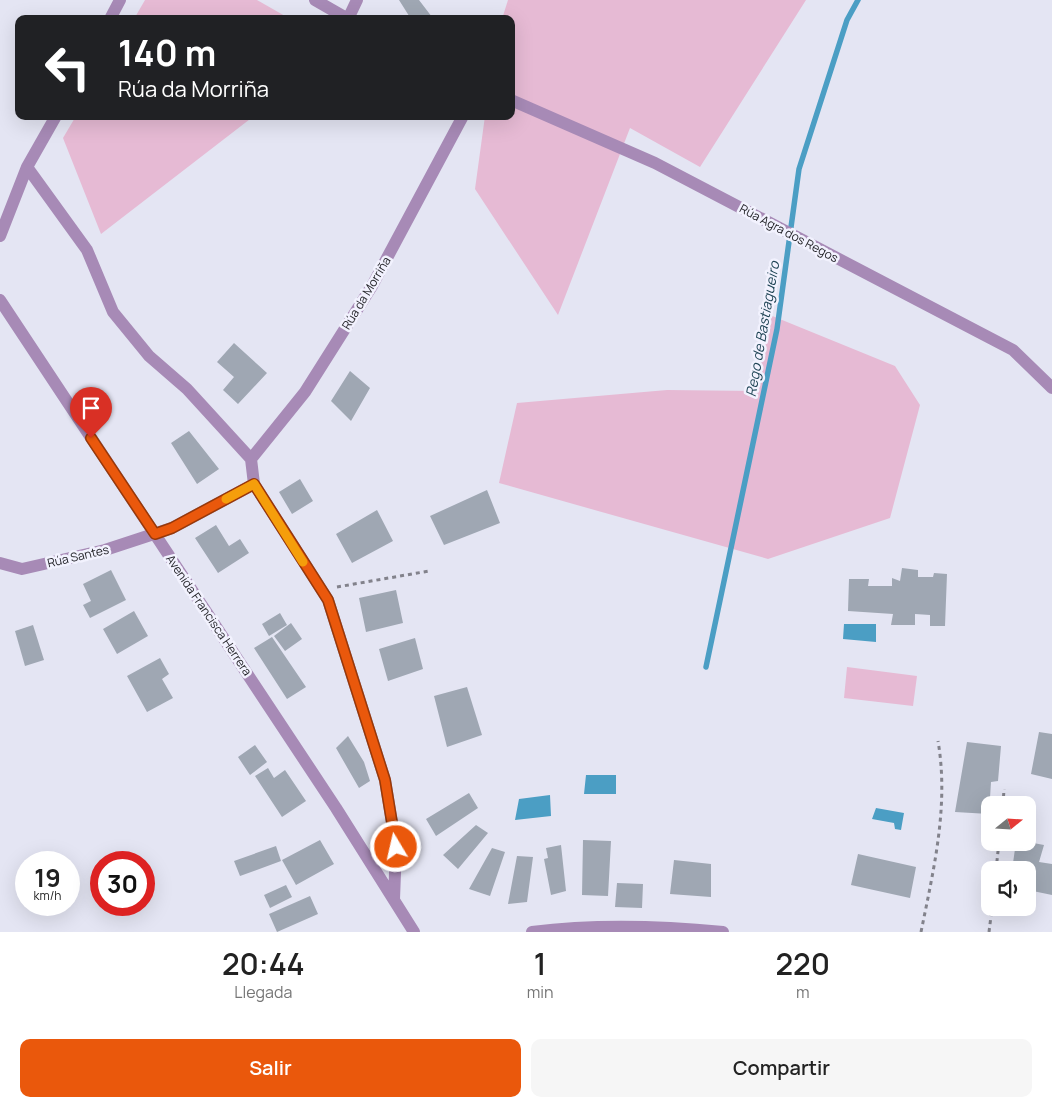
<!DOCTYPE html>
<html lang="es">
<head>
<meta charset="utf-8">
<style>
	:root { --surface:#fff; --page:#f6f6f6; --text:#222; --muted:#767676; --accent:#ea580c }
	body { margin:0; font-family:Manrope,sans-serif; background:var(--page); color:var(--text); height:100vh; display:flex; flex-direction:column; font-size:19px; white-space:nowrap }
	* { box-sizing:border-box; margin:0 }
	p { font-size:16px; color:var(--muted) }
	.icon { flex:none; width:28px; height:28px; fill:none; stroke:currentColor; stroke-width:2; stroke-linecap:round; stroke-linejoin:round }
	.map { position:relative; height:932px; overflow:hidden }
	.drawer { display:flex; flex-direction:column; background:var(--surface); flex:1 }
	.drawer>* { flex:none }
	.top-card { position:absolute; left:15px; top:15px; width:500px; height:105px; border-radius:10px; box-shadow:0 5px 20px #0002; background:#202124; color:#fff; overflow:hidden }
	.needle { width:32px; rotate:72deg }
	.controls { position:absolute; left:981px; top:796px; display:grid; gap:10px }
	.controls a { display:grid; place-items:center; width:55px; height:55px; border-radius:10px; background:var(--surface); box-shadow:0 5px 20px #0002; font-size:25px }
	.speed { position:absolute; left:15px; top:851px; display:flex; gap:10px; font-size:25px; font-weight:700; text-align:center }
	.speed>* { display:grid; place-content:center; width:65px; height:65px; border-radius:50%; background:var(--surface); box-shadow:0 5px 20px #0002; line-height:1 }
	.speed small { font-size:12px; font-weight:400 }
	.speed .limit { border:8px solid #d22; background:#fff; color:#111 }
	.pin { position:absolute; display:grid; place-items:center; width:42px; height:42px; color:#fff; margin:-51px -21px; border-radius:50% 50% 50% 0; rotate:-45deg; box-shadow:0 0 5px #0007 }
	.pin .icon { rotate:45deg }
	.me { position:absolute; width:55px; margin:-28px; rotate:351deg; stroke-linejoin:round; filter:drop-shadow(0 0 4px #0008) }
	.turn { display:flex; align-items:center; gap:18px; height:105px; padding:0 20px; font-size:22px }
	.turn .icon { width:65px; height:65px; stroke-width:2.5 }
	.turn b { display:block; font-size:35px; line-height:42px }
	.eta { display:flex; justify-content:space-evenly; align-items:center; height:85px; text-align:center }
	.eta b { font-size:30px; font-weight:600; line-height:35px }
	.primary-button { display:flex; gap:10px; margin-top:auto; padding:10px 20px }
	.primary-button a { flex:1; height:58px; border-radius:10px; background:var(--accent); color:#fff; font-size:20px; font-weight:600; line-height:58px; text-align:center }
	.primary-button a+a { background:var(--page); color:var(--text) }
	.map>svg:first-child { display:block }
</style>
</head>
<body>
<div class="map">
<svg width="1052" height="932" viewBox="0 0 1052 932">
	<rect width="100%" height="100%" fill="#e4e5f3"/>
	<!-- green -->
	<path fill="#e6bad4" d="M145 0H257L285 16V19H134Z
		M508 0H806L700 167 630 128 558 315 475 189 485 116H511V19H502Z
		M76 116H254L101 234 63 138Z
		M765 313 895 366 920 405 890 518 768 559 499 483 517 403 667 390 755 391Z
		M847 667 917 676 913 706 844 698Z"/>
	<!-- water -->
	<path fill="#4b9ec4" d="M844 624H876V642L843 639Z
		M586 775H616V794H584Z
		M550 795 551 816 515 820 519 799Z
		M876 808 904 813 901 830 895 829 894 823 872 819Z"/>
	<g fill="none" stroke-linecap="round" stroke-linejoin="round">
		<!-- stream -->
		<path stroke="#4b9ec4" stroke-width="5.5" d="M706 667 777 329 799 169 847 20 858 0"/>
	</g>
	<!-- building -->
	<path fill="#9fa7b3" d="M399 0H419L432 17 411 19Z
		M234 343 267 373 238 404 223 390 234 377 217 362Z
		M350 371 370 388 351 421 331 401Z
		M189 431 219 469 197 484 171 443Z
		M300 479 313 501 292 514 279 492Z
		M487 490 500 523 444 545 430 516Z
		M377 510 393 541 352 563 336 534Z
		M216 525 229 546 240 539 249 553 218 573 195 538Z
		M902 568 918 570V577H933L934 573 947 574 945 626H930V615L915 614V625H891L893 614 848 611 849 579H869L868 586H892V578L900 581Z
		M111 570 126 600 90 618 83 605 91 601 83 584Z
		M396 590 403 623 366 632 359 598Z
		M134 611 148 636 117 654 103 629Z
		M280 613 287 625 269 636 262 624Z
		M291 623 302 639 285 651 274 636Z
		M33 625 44 660 25 666 15 631Z
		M272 637 306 687 287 699 254 648Z
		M415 638 423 669 388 681 379 649Z
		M160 658 169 674 162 679 173 698 147 712 127 676Z
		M467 687 482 735 447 747 434 696Z
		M1039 732 1052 734V779L1031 774Z
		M348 736 364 762 370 781 359 788 336 748Z
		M967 742 1001 746 998 781 991 782 989 814 955 812Z
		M255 745 267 762 250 775 238 757Z
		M268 768 274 778 285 770 306 801 282 817 255 776Z
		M469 793 478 808 436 836 426 819Z
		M476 825 488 833 458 869 443 855Z
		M320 840 334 864 296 885 282 860Z
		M583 840 611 841 608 896 582 895Z
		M1016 842H1028L1044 845 1039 862 1052 864V895L1028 890V870H1012Z
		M561 845 566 891 551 895 544 859 548 858 546 848Z
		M276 846 281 861 240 876 234 861Z
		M492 848 505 852 490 896 469 889Z
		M858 854 916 867 910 898 851 885Z
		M517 856 533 857 527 902 508 904Z
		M674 860 711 864V897L670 894Z
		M617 883 643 884 642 908 615 907Z
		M286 885 292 897 270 908 264 895Z
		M310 896 318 914 277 932 269 914Z"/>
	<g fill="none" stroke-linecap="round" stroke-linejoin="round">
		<!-- path -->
		<path stroke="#82828b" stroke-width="3" stroke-dasharray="4 4" stroke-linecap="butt" d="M337 587 429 571
			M1003 805 1004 789
			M996 870 999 842
			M921 932C934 868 949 805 938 741
			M989 932 992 908"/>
		<!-- minor -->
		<path stroke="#a78ab6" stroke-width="12" d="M315 0 348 19
			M110 19 120 0
			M348 19 357 0
			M511 100 655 163 1013 350 1052 388
			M27 167 87 250 113 312 149 356 187 389 251 459 254 484 328 600 385 780 396 847 394 899
			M0 236 27 167 56 116
			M0 300 336 808 414 932
			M251 459 305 392 372 286 463 116
			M0 563 22 569 105 550 172 528 254 484
			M532 932C596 924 660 926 723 932"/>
	</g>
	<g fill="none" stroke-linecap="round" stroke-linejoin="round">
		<defs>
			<path id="route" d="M91 438 155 534 172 528 254 484 328 600 385 780 396 847"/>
		</defs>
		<!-- route casing -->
		<use href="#route" stroke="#983908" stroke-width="12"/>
		<!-- route -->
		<use href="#route" stroke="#ea580c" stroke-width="9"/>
		<!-- slow -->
		<path stroke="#f59e0b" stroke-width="9" d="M226 499 254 484 303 562"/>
	</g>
	<g text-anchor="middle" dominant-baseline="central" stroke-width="5" stroke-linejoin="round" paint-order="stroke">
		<!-- street labels -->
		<g font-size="12" fill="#25252a" stroke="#f2f2fe">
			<text transform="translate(789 233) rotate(28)">Rúa Agra dos Regos</text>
			<text transform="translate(366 293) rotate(-59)">Rúa da Morriña</text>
			<text transform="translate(78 556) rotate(-13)">Rúa Santes</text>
			<text transform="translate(209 615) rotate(56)">Avenida Francisca Herrera</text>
		</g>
		<!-- water labels -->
		<g font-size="14" font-style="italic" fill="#1f4455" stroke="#f2f2fe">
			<text transform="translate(762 329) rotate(-80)">Rego de Bastiagueiro</text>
		</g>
	</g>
</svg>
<div class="controls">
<a><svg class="needle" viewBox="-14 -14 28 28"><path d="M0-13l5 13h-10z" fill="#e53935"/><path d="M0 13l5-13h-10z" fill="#767676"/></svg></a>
<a><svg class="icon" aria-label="sound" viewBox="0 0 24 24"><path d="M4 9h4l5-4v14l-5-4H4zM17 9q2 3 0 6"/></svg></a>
</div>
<div class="speed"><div>19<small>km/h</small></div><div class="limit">30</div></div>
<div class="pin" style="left:91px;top:438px;background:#d93025"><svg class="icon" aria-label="arrive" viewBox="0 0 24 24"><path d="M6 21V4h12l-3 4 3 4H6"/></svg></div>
<svg class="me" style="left:396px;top:847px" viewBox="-20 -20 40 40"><circle r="17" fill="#ea580c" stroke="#fff" stroke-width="3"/><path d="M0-11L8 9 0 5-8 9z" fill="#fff"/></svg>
<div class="top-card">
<div class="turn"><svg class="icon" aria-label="left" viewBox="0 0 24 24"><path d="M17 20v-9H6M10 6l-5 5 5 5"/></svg><div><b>140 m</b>Rúa da Morriña</div></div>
</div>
</div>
<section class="drawer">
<div class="eta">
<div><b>20:44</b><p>Llegada</p></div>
<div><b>1</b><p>min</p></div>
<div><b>220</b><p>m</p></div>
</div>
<div class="primary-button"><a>Salir</a><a>Compartir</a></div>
</section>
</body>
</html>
